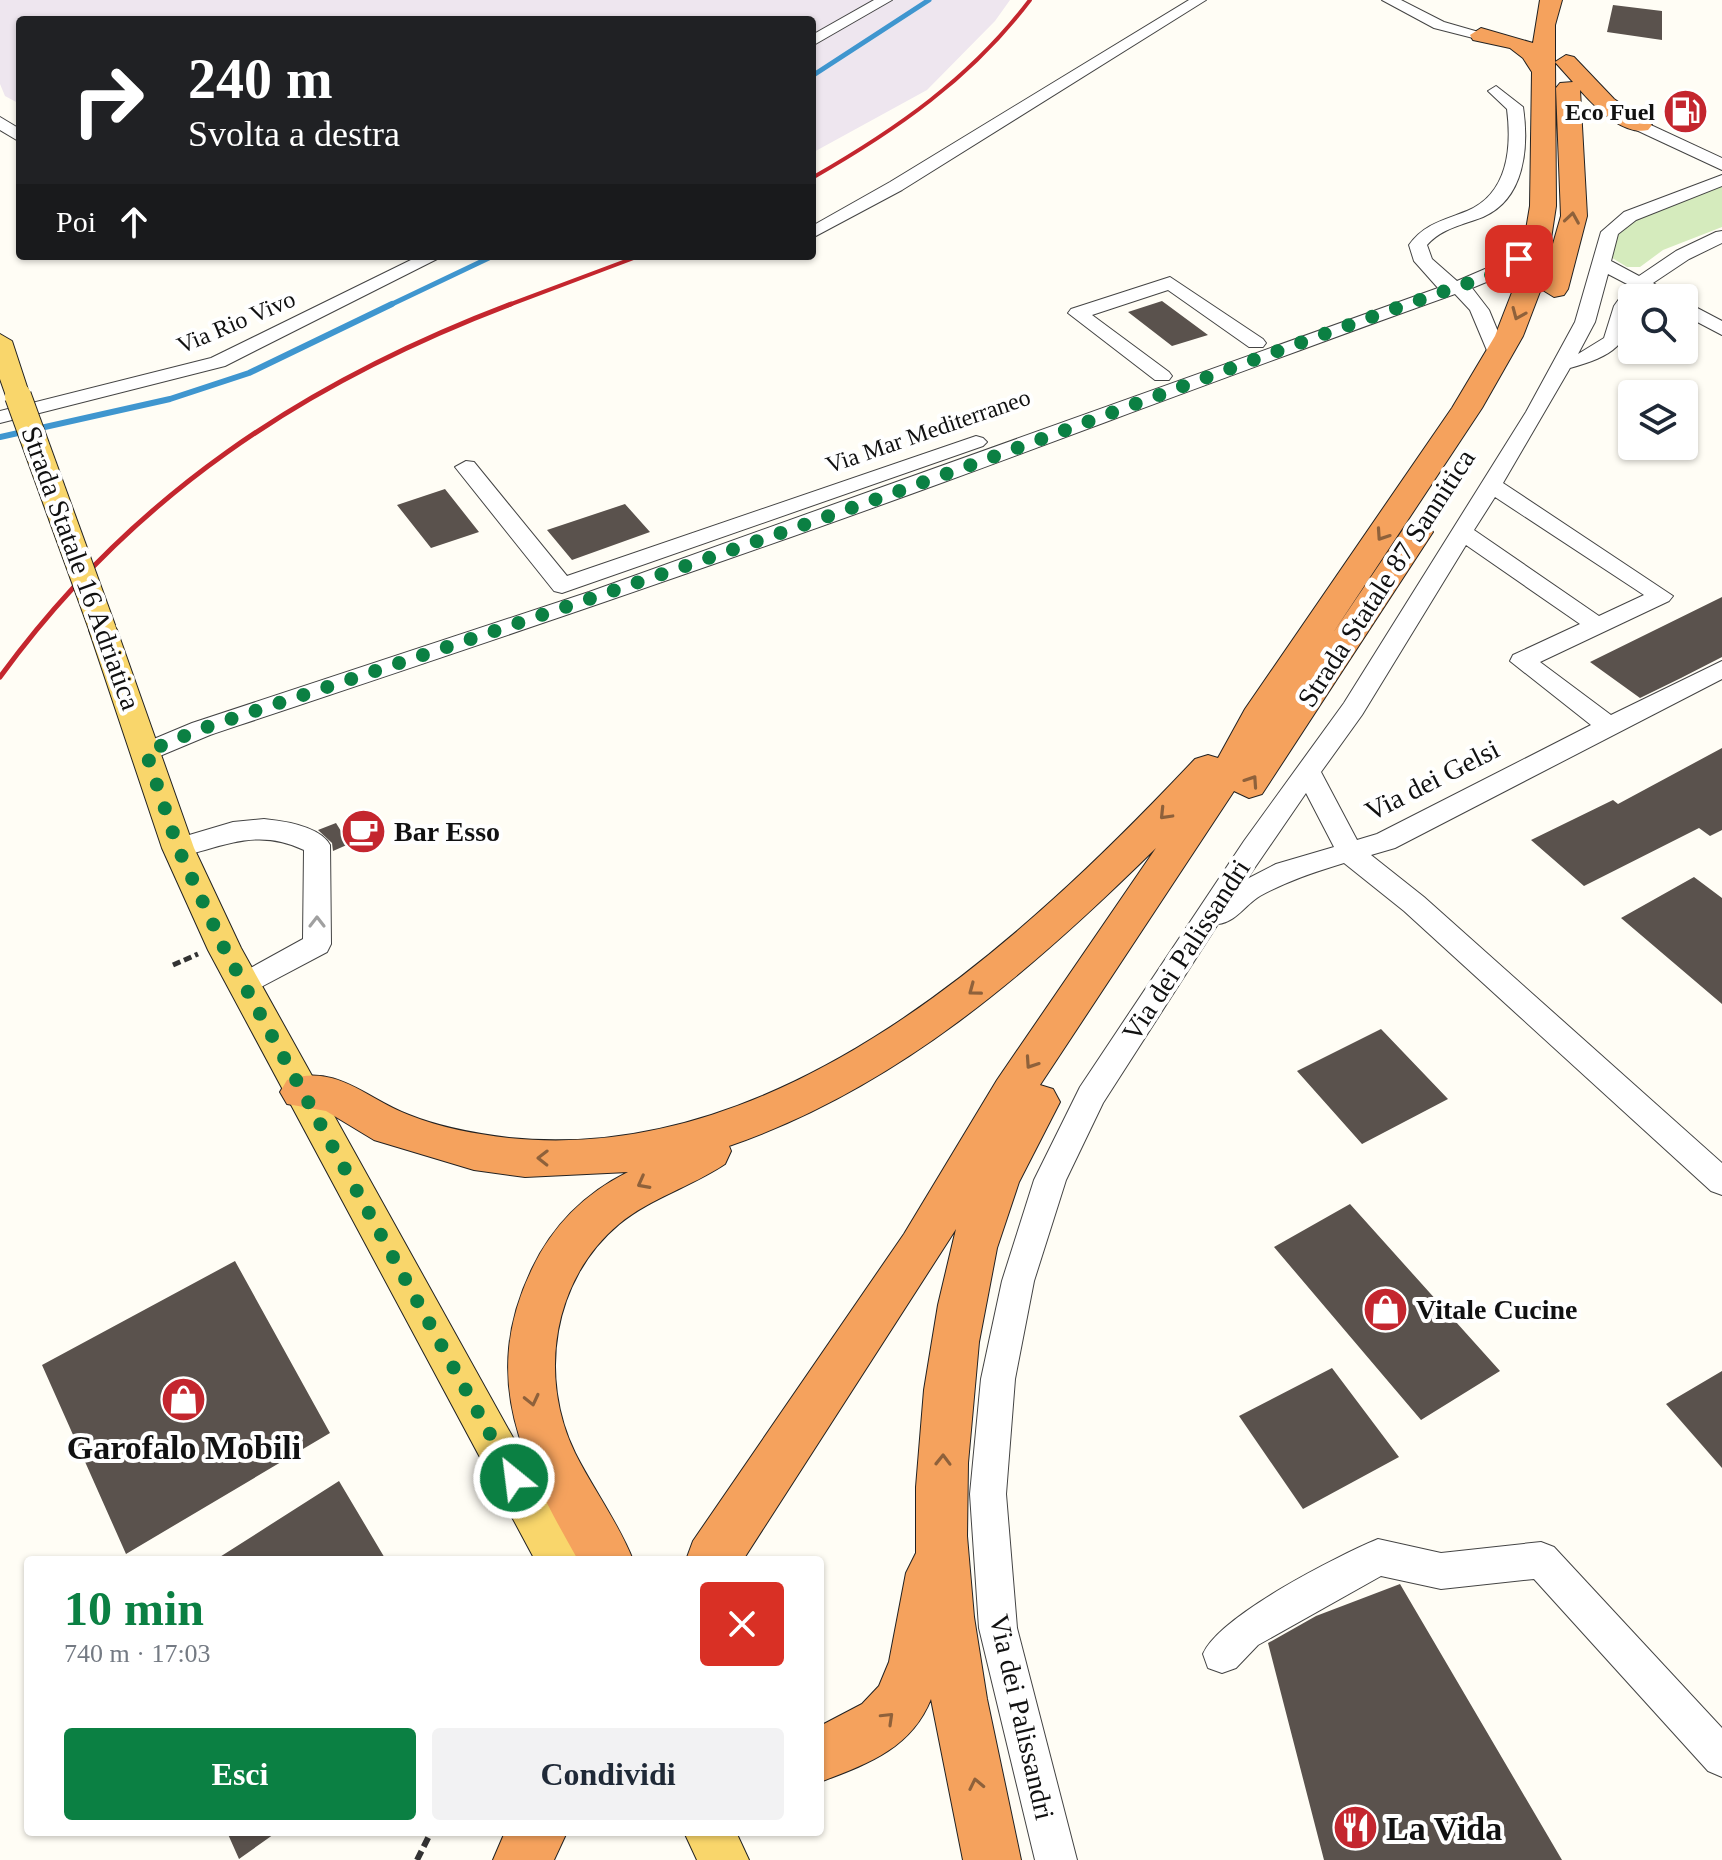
<!DOCTYPE html>
<html lang="it">
<head>
<meta charset="utf-8">
<style>
	:root { --surface:#fff; --page:#f2f2f3; --text:#1f2937; --muted:#747a83; --accent:#0b8043 }
	body { margin:0; font-family:"Times New Roman",serif; background:var(--page); color:var(--text); height:100vh; display:flex; flex-direction:column; font-size:30px; white-space:nowrap }
	* { box-sizing:border-box; margin:0 }
	p { font-size:26px; color:var(--muted) }
	.icon { flex:none; width:44px; height:44px; fill:none; stroke:currentColor; stroke-width:2; stroke-linecap:round; stroke-linejoin:round }
	.map { position:relative; flex:1; overflow:hidden }
	.drawer { position:absolute; left:24px; top:1556px; width:800px; height:280px; display:flex; flex-direction:column; background:var(--surface); border-radius:8px; box-shadow:0 2px 6px #0004 }
	.drawer>* { flex:none }
	.banner { position:absolute; left:16px; top:16px; width:800px; height:244px; border-radius:8px; box-shadow:0 2px 6px #0004; background:#202124; color:#fff; overflow:hidden }
	.tools { position:absolute; left:1618px; top:284px; display:grid; gap:16px }
	.tools a { display:grid; place-items:center; width:80px; height:80px; border-radius:8px; background:var(--surface); box-shadow:0 2px 6px #0004; font-size:40px }
	.pin { position:absolute; display:grid; place-items:center; width:68px; height:68px; color:#fff; margin:-34px; border-radius:16px; box-shadow:0 4px 12px #0006 }
	.me { position:absolute; width:88px; margin:-44px; rotate:331deg; stroke-linejoin:round; filter:drop-shadow(0 0 6px #0008) }
	.turn { display:flex; align-items:center; gap:28px; height:168px; padding:0 40px; font-size:36px }
	.turn .icon { width:104px; height:104px; stroke-width:2.5 }
	.turn b { display:block; font-size:56px; line-height:68px }
	.then { display:flex; align-items:center; height:76px; padding:0 40px; background:#0003; gap:16px; font-size:30px }
	.round { display:grid; place-items:center; flex:none; width:84px; height:84px; border-radius:8px; background:var(--page) }
	.headline { display:flex; align-items:center; justify-content:space-between; height:136px; padding:0 40px }
	h1 { font-size:48px; font-weight:600; line-height:60px; color:var(--accent) }
	.cta { display:flex; gap:16px; margin-top:auto; padding:16px 40px }
	.cta a { flex:1; height:92px; border-radius:8px; background:var(--accent); color:#fff; font-size:32px; font-weight:600; line-height:92px; text-align:center }
	.cta a+a { background:var(--page); color:var(--text) }
	.map>svg:first-child { display:block }
</style>
</head>
<body>
<div class="map">
<svg width="1722" height="1860" viewBox="0 0 1722 1860">
	<rect width="100%" height="100%" fill="#fffdf5"/>
	<!-- industrial -->
	<path fill="#eee6ef" d="M0 0H1010L995 21 927 90 812 153V20H20V104L5 96 0 84Z"/>
	<!-- green -->
	<path fill="#d5ebbd" d="M1722 186V227L1663 250 1640 267H1627L1609 256 1620 230 1632 221Z"/>
	<g fill="none" stroke-linecap="round" stroke-linejoin="round">
		<!-- stream-far1 -->
		<path stroke="#3f96cf" stroke-width="5" d="M812 76 929 0
			M388 306 493 256"/>
		<!-- stream -->
		<path stroke="#3f96cf" stroke-width="6" d="M0 437 170 399 249 373 392 304"/>
	</g>
	<!-- building -->
	<path fill="#5a524d" d="M1613 5 1662 11V40L1607 32Z
		M1162 301 1208 335 1172 346 1128 312Z
		M445 489 479 532 431 548 397 505Z
		M625 504 650 532 572 560 547 530Z
		M1722 597V657L1681 678 1640 698 1590 662Z
		M1722 748V830L1710 836 1699 828 1584 886 1531 840 1613 800 1618 804Z
		M336 823 349 844 333 851 332 843 318 830Z
		M1694 877 1722 898V1004L1621 918Z
		M1381 1029 1448 1099 1362 1144 1297 1071Z
		M1350 1204 1500 1371 1421 1420 1274 1247Z
		M235 1261 330 1433 126 1554 42 1365Z
		M1332 1368 1399 1457 1303 1509 1239 1416Z
		M1722 1371V1468L1666 1404Z
		M339 1481 386 1560H215Z
		M1400 1584 1562 1860H1324L1268 1643 1316 1616Z
		M227 1832H277L239 1859Z"/>
	<g fill="none" stroke-linecap="round" stroke-linejoin="round">
		<defs>
			<path id="minor" d="M874 0H892L812 46V35Z
				M1189 0H1206L902 190 812 238V226L890 182Z
				M1382 0H1401L1444 22 1489 35 1481 40 1434 28Z
				M1496 86 1523 107C1529 147 1525 199 1483 217 1463 225 1442 228 1427 245L1432 259 1457 281 1506 260 1533 241H1545L1548 245 1520 268 1472 288 1489 310 1508 356 1505 360H1491L1470 310 1455 294C1284 355 1115 419 944 482 701 571 455 653 210 735L155 758H137L133 752 137 746 192 723 589 592 1438 288 1414 261 1409 245C1424 224 1444 220 1467 211 1508 194 1512 148 1507 109L1488 91Z
				M0 117 20 129V142L0 130Z
				M1640 120 1722 158V170L1634 129 1632 125Z
				M1722 175V186L1636 220 1618 234 1611 261 1639 276 1676 251 1716 232 1722 231V243L1689 259 1653 283 1679 298H1654L1643 292 1638 298H1632C1632 346 1612 356 1570 368L1503 483 1673 596 1669 601 1540 662 1611 715 1722 661V679L1395 848 1371 855 1424 897 1722 1163V1195L1711 1191 1404 911 1344 863C1315 872 1287 881 1260 896 1245 905 1236 922 1218 924L1103 1103 1066 1180 1034 1281 1015 1379 1006 1494 1017 1628 1077 1860H1035L979 1628 970 1494 981 1379 1002 1281 1034 1180 1080 1087 1244 841 1344 703 1526 412 1575 322 1601 232 1624 212ZM1608 274 1629 285 1614 306 1604 338 1578 354 1595 322ZM1495 497 1644 595 1599 616 1474 530ZM1466 545 1580 624 1513 655 1510 661 1591 725 1377 834 1357 840 1321 772 1362 715ZM1306 793 1334 847 1276 864 1247 879Z
				M419 256H443L225 366 0 423V411L211 358Z
				M1170 277 1263 339 1266 343 1263 347H1249L1168 290 1092 315 1169 372 1172 376 1169 380H1155L1068 313 1071 309Z
				M1684 301 1722 321V335L1684 315Z
				M976 436 983 438 987 442 983 446 562 593 554 591 455 467 466 461 474 462 567 576Z
				M264 819C284 821 320 826 330 845L331 944 327 952 244 996 234 993 230 985 234 977 303 939 304 850C269 833 241 839 205 850 192 853 181 859 169 855L165 848 169 841 233 822Z
				M1378 1539 1441 1553 1541 1542 1554 1547 1722 1728V1777L1708 1771 1534 1579 1441 1589 1381 1576 1258 1645 1236 1668 1222 1673 1208 1668 1203 1654C1219 1616 1337 1556 1378 1539Z"/>
			<path id="major" d="M0 334 12 341 30 396 27 401 18 403 6 396 0 379Z
				M103 621 113 623 117 630 194 848 241 948 581 1560H535L208 950 162 848 89 630 93 623Z
				M684 1832H736L749 1860H697Z"/>
			<path id="highway" d="M1540 0H1562L1555 25V62L1566 55 1574 57 1614 99 1652 125 1648 130C1623 136 1595 107 1580 90L1587 216 1568 289 1564 295 1554 297 1541 289 1523 336 1482 408 1333 633 1406 525 1417 522 1428 525 1433 532 1262 794 1249 798 1234 791 1040 1085 1053 1089 1060 1102 1019 1182 997 1248 979 1342 968 1463 967 1536 974 1617 987 1699 1021 1860H963L931 1699C911 1749 867 1764 820 1782V1726L862 1704 879 1686 889 1662 906 1573 916 1553V1487L924 1390 938 1305 956 1229 743 1560H686L693 1541 904 1234 997 1080 1156 848C1031 971 897 1088 729 1146L731 1151 725 1164C691 1187 650 1198 619 1224 552 1280 538 1377 575 1453 593 1489 618 1522 633 1560H578C523 1463 479 1379 532 1269 553 1225 584 1194 628 1172L525 1177 474 1170 374 1140 326 1111 287 1104 280 1092 287 1080C337 1063 366 1099 409 1115 441 1128 476 1134 509 1138 782 1166 1022 942 1195 759L1208 755 1218 758 1245 709 1452 408 1495 336 1518 277 1530 206 1532 72 1523 58 1510 48 1473 40 1470 35 1481 28 1533 43ZM1555 62 1573 82 1560 83 1556 88 1561 216 1547 265 1556 206Z
				M505 1832H567L554 1860H493Z"/>
		</defs>
		<!-- minor casing -->
		<use href="#minor" stroke="#444" stroke-width="2"/>
		<!-- major casing -->
		<use href="#major" stroke="#222" stroke-width="2"/>
		<!-- highway casing -->
		<use href="#highway" stroke="#222" stroke-width="2"/>
		<!-- path-far1 -->
		<path stroke="#333" stroke-width="5" stroke-dasharray="8 4" stroke-linecap="butt" d="M173 965 198 954"/>
		<!-- path -->
		<path stroke="#333" stroke-width="6" stroke-dasharray="10 5" stroke-linecap="butt" d="M417 1860 431 1832"/>
		<!-- minor -->
		<use href="#minor" fill="#fff" fill-rule="evenodd"/>
		<!-- major -->
		<use href="#major" fill="#f9d66b" fill-rule="evenodd"/>
		<!-- highway -->
		<use href="#highway" fill="#f5a25d" fill-rule="evenodd"/>
		<!-- rail-far1 -->
		<path stroke="#c4262e" stroke-width="4" d="M812 178C896 130 971 78 1030 0
			M506 306 639 256"/>
		<!-- rail -->
		<path stroke="#c4262e" stroke-width="5" d="M0 677C132 496 303 383 511 304"/>
		<defs>
			<path id="major-bridge" d="M18 396 103 630"/>
		</defs>
		<!-- major-bridge casing -->
		<use href="#major-bridge" stroke="#222" stroke-width="28" stroke-linecap="butt"/>
		<!-- major-bridge -->
		<use href="#major-bridge" stroke="#f9d66b" stroke-width="26"/>
	</g>
	<!-- one-way arrows -->
	<defs><path id="oneway-chevron" d="M-2-3.5L2.5 0L-2 3.5" fill="none" stroke-width="1.6" stroke-linecap="round" stroke-linejoin="round" transform="scale(2)"/></defs>
	<g stroke="#8e613b">
		<use href="#oneway-chevron" transform="translate(1572 218) rotate(-81)"/>
		<use href="#oneway-chevron" transform="translate(1518 314) rotate(113)"/>
		<use href="#oneway-chevron" transform="translate(1382 535) rotate(124)"/>
		<use href="#oneway-chevron" transform="translate(1252 781) rotate(-56)"/>
		<use href="#oneway-chevron" transform="translate(1165 814) rotate(134)"/>
		<use href="#oneway-chevron" transform="translate(974 990) rotate(143)"/>
		<use href="#oneway-chevron" transform="translate(1031 1063) rotate(124)"/>
		<use href="#oneway-chevron" transform="translate(543 1158) rotate(-179)"/>
		<use href="#oneway-chevron" transform="translate(643 1183) rotate(152)"/>
		<use href="#oneway-chevron" transform="translate(532 1400) rotate(77)"/>
		<use href="#oneway-chevron" transform="translate(943 1460) rotate(-89)"/>
		<use href="#oneway-chevron" transform="translate(888 1718) rotate(-44)"/>
		<use href="#oneway-chevron" transform="translate(976 1784) rotate(-102)"/>
	</g>
	<use stroke="#a0a0a0" href="#oneway-chevron" transform="translate(317 922) rotate(-90)"/>
	<g fill="none" stroke-linecap="round" stroke-linejoin="round">
		<!-- route -->
		<path stroke="#0b8043" stroke-width="14" stroke-dasharray="0 25.2" d="M514 1478 225 950 178 848 146 752 201 729C447 647 692 566 935 478 1120 411 1303 339 1489 276L1519 259"/>
	</g>
	<!-- icons -->
	<defs>
		<symbol id="fuel-disc" viewBox="-11 -11 22 22"><circle r="9.5" fill="#c4262e" stroke="#fff"/><path d="M-5.5-6h7V0h2V4h1.3V-2.5L3-4.5l.8-.8L6-3V5H2.5V1h-1V6h-7ZM-4.2-4.7v3.2H.2V-4.7Z" fill="#fff"/></symbol>
		<symbol id="cafe-disc" viewBox="-11 -11 22 22"><circle r="9.5" fill="#c4262e" stroke="#fff"/><path d="M-5.5-4.5H6V0H3Q3 3.5 0 3.5H-2.5Q-5.5 3.5-5.5 0ZM3-3.2v2h1.7v-2ZM-6 4.5H4V6H-6Z" fill="#fff"/></symbol>
		<symbol id="shop-disc" viewBox="-11 -11 22 22"><circle r="9.5" fill="#c4262e" stroke="#fff"/><path d="M-5-2.5h2.3a2.7 3.5 0 0 1 5.4 0H5L5.5 6h-11ZM-1.5-2.5h3a1.5 2.3 0 0 0-3 0Z" fill="#fff"/></symbol>
		<symbol id="restaurant-disc" viewBox="-11 -11 22 22"><circle r="9.5" fill="#c4262e" stroke="#fff"/><path d="M-5-6h1v4h1v-4h1v4h1v-4h1v5L-1.5 .5V6h-2V.5L-5-1ZM5-6V6H3V1.5H1.5Q1.5-4 5-6Z" fill="#fff"/></symbol>
	</defs>
	<g fill-rule="evenodd">
		<use href="#fuel-disc" x="1660" y="86" width="51" height="51"/>
		<use href="#cafe-disc" x="338" y="806" width="51" height="51"/>
		<use href="#shop-disc" x="1360" y="1284" width="51" height="51"/>
		<use href="#shop-disc" x="158" y="1374" width="51" height="51"/>
		<use href="#restaurant-disc" x="1330" y="1802" width="51" height="51"/>
	</g>
	<g text-anchor="middle" dominant-baseline="central" stroke-width="8" stroke-linejoin="round" paint-order="stroke">
		<!-- far-poi labels -->
		<g font-size="24" font-weight="bold" fill="#111" stroke="#fff" text-anchor="end">
			<text x="1655" y="112">Eco Fuel</text>
		</g>
		<!-- far-street labels -->
		<g font-size="24" fill="#111" stroke="#fff">
			<text transform="translate(236 322) rotate(-23)">Via Rio Vivo</text>
			<text transform="translate(928 431) rotate(-19)">Via Mar Mediterraneo</text>
		</g>
		<!-- street labels -->
		<g font-size="28" fill="#111" stroke="#fff">
			<text transform="translate(81 568) rotate(70)">Strada Statale 16 Adriatica</text>
			<text transform="translate(1386 578) rotate(-57)">Strada Statale 87 Sannitica</text>
			<text transform="translate(1432 780) rotate(-27)">Via dei Gelsi</text>
			<text transform="translate(1186 950) rotate(-57)">Via dei Palissandri</text>
			<text transform="translate(1022 1717) rotate(77)">Via dei Palissandri</text>
		</g>
		<!-- poi labels -->
		<g font-size="28" font-weight="bold" fill="#111" stroke="#fff" text-anchor="start">
			<text x="394" y="831">Bar Esso</text>
			<text x="1416" y="1309">Vitale Cucine</text>
		</g>
		<!-- near-poi labels -->
		<g font-size="34" font-weight="bold" fill="#111" stroke="#fff">
			<text x="184" y="1447">Garofalo Mobili</text>
			<text x="1386" y="1828" text-anchor="start">La Vida</text>
		</g>
	</g>
</svg>
<div class="tools">
<a><svg class="icon" aria-label="search" viewBox="0 0 24 24"><circle cx="10" cy="10" r="6"/><path d="M15 15l6 6"/></svg></a>
<a><svg class="icon" aria-label="layers" viewBox="0 0 24 24"><path d="M12 4l9 5-9 5-9-5zM3 14l9 5 9-5"/></svg></a>
</div>
<div class="pin" style="left:1519px;top:259px;background:#d93025"><svg class="icon" aria-label="arrive" viewBox="0 0 24 24"><path d="M6 21V4h12l-3 4 3 4H6"/></svg></div>
<svg class="me" style="left:514px;top:1478px" viewBox="-20 -20 40 40"><circle r="17" fill="#0b8043" stroke="#fff" stroke-width="3"/><path d="M0-11L8 9 0 5-8 9z" fill="#fff"/></svg>
<div class="banner">
<div class="turn"><svg class="icon" aria-label="right" viewBox="0 0 24 24"><path d="M7 20v-9h11M14 6l5 5-5 5"/></svg><div><b>240 m</b>Svolta a destra</div></div>
<div class="then">Poi<svg class="icon" aria-label="ahead" viewBox="0 0 24 24"><path d="M12 20V5M6 11l6-6 6 6"/></svg></div>
</div>
<section class="drawer">
<div class="headline"><div><h1>10 min</h1><p>740 m · 17:03</p></div><a class="round" style="background:#d93025;color:#fff"><svg class="icon" aria-label="close" viewBox="0 0 24 24"><path d="M6 6l12 12M18 6L6 18"/></svg></a></div>
<div class="cta"><a>Esci</a><a>Condividi</a></div>
</section>
</div>
</body>
</html>
